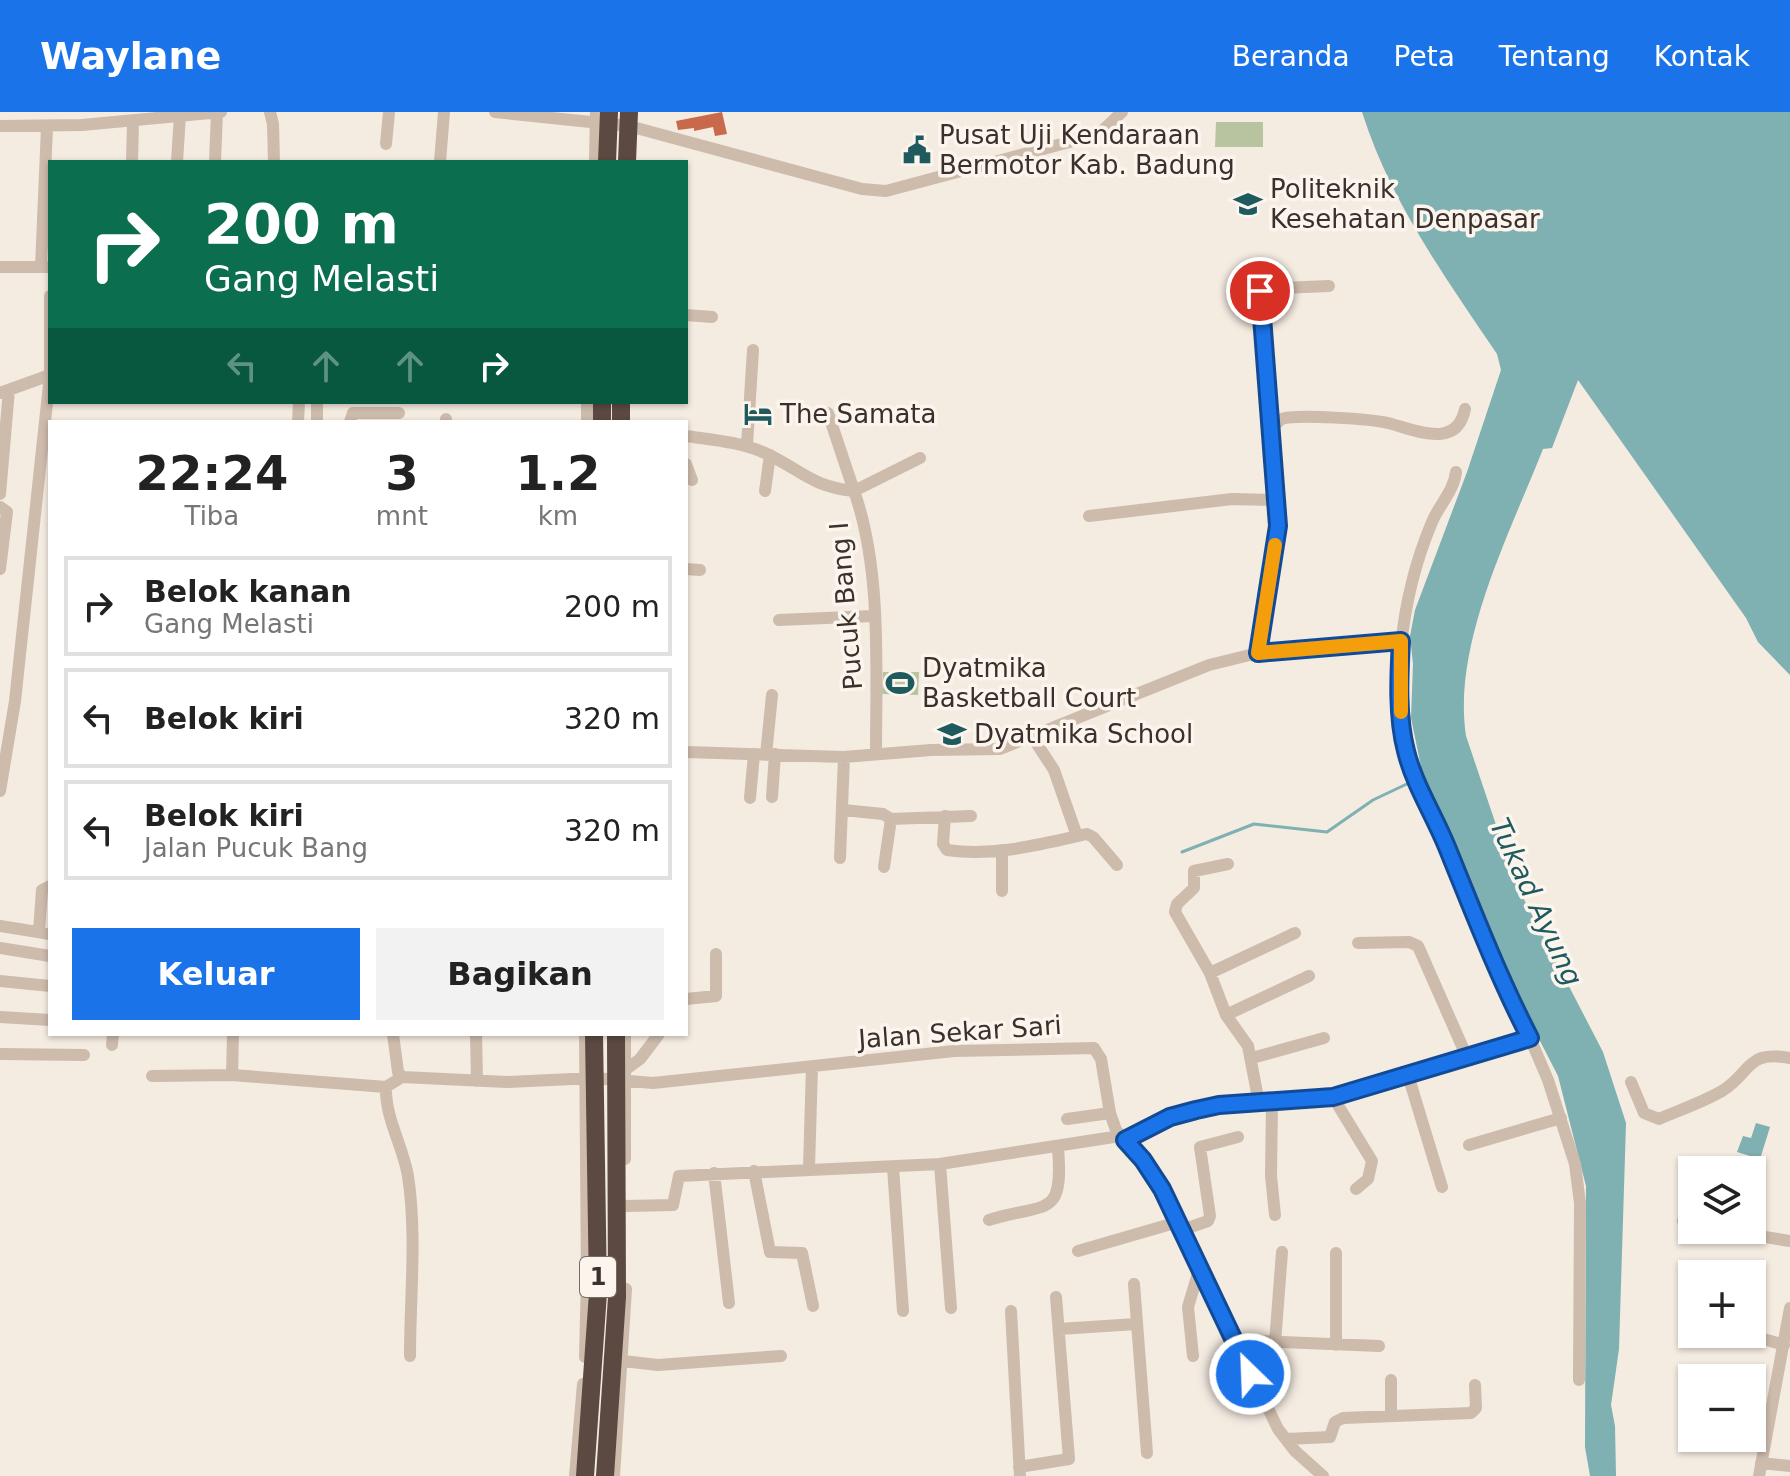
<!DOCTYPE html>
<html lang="id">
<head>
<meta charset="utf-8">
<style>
	:root { --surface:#fff; --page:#f2f2f2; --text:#222; --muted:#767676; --line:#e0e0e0; --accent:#1a73e8 }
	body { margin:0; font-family:"DejaVu Sans",sans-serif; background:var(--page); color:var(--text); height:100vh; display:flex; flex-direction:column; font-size:30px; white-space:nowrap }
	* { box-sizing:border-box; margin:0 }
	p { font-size:26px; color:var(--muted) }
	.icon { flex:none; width:44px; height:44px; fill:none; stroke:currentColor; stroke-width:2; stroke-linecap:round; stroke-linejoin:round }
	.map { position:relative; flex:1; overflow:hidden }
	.sheet { position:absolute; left:48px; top:308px; width:640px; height:616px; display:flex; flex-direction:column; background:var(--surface); border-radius:0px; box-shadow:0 2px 6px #0004 }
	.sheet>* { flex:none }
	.banner { position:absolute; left:48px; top:48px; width:640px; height:244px; border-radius:0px; box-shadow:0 2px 6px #0004; background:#0b6e4f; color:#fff; overflow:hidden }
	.tools { position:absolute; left:1678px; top:1044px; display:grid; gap:16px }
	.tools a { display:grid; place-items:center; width:88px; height:88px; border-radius:0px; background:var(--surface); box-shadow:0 2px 6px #0004; font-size:40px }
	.pin { position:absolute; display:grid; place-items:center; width:68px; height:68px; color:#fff; margin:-34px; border:4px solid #fff; border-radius:50%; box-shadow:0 2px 8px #0007 }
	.me { position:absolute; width:88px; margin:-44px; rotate:336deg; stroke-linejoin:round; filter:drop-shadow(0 0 6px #0008) }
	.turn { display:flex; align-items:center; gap:28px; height:168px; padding:0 24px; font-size:36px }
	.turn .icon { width:104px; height:104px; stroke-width:2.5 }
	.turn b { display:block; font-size:56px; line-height:68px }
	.lanes { display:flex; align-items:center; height:76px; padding:0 24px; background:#0003; justify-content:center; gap:40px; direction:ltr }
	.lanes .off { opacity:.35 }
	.eta { display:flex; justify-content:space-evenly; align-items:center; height:136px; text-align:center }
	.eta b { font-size:48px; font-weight:700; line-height:56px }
	.button { display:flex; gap:16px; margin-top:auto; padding:16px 24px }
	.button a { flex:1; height:92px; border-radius:0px; background:var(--accent); color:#fff; font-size:32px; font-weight:700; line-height:92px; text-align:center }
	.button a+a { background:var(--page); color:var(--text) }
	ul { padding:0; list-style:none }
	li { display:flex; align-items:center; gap:24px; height:100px; margin:0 16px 12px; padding:0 8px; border:4px solid var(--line); border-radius:0px }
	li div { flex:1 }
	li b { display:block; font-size:30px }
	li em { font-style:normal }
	header { display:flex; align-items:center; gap:48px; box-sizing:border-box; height:112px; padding:0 40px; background:var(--accent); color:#fff }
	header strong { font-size:38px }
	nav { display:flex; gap:44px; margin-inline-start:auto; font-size:28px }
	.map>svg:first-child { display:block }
</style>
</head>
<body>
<header>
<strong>Waylane</strong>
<nav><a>Beranda</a><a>Peta</a><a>Tentang</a><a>Kontak</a></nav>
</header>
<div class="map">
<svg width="1790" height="1364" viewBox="0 0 1790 1364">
	<rect width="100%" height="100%" fill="#f4ebe1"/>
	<!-- green -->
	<path fill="#b8c4a0" d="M1216 10H1263V35H1215Z
		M883 560H919L918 583 882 582Z"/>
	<!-- water -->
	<path fill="#7fb0b2" d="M1362 0H1790V563L1758 530 1746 506 1578 268 1552 336 1543 337C1510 421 1452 532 1466 624L1516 772 1603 940 1626 1011 1619 1237 1611 1293 1615 1314 1616 1364H1590L1585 1335 1586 1074 1558 964 1499 849 1425 674 1411 606 1413 552 1410 524 1415 498 1467 360 1501 258 1497 242C1445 165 1390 89 1362 0Z
		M1756 1011 1770 1015 1760 1047 1737 1040 1743 1024 1751 1026Z"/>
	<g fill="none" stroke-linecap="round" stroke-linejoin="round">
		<!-- stream -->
		<path stroke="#7fb0b2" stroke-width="3" d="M1182 740 1254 712 1327 720 1373 688 1411 670"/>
	</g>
	<!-- building -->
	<path fill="#c8694b" d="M722 0 727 22 715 24 713 15 694 19V16L678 18 676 9Z"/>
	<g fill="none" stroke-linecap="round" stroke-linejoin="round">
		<!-- minor -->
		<path stroke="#cdbbac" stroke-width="12" d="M270 0 273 12 274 50
			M495 0 629 14 862 77 886 79 1099 22 1122 0
			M0 14 82 13 221 0
			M386 32 389 0
			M132 50 133 9
			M177 50 180 3
			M215 50 217 0
			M440 50 444 0
			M595 50 596 0
			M0 155H50
			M41 155 47 15
			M686 203 712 205
			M0 281 50 263V184
			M828 301 854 379 920 346
			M298 310 299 290
			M317 310V290
			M350 310 353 301H399
			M446 310V307
			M587 310V290
			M1269 320C1272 317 1278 309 1282 307 1294 302 1373 307 1388 311 1415 318 1457 338 1465 297
			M686 324C713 328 742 330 767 342 803 359 810 374 854 379 882 457 876 559 876 642
			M747 333 753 238
			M686 352 692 368
			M1456 360C1454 379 1439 393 1432 410 1401 484 1388 580 1411 658L1496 857 1530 926 1548 968 1575 1052 1580 1091 1579 1268
			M765 379 770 343
			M0 382 9 278
			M0 395 7 400 0 457
			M1089 404 1232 387 1275 388
			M686 457 700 458
			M779 508 873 504
			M1258 541 1278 414 1260 180 1261 177 1329 174
			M1033 626 1054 658 1077 724
			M686 640 844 645 931 638 1000 637 1209 553 1258 541 1401 529
			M766 643 772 583
			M0 679 15 589 50 263
			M772 685 775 642
			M750 686 754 642
			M843 698 883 702 891 707 971 704
			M945 704 943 732 947 738C994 745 1042 732 1087 722L1093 725 1117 753
			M1002 738V779
			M840 746 844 645
			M1228 752 1194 759V776L1177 792 1175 800 1210 861 1226 903 1248 934 1259 991
			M884 755 891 707
			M0 814 50 822
			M39 819 42 778 50 774
			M1358 831 1409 830 1418 834 1466 943
			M0 836 50 844
			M1210 861 1295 821
			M0 869 50 874
			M686 887 716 884V842
			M1226 903 1309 864
			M0 905 50 908
			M393 922 398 960 402 965
			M476 922 477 969
			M112 933 113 922
			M0 942 84 943
			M1252 946 1324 926
			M625 958 640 947 659 922
			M232 963 233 922
			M1408 963 1442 1075
			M152 964 232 963 386 975 402 965 507 970 594 966 653 971 954 939 1094 936 1101 947 1110 1001 1116 1018 1143 1048 1162 1077 1278 1317 1295 1339 1323 1364
			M1631 970 1644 1001 1659 1007C1680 998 1703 990 1722 979 1752 960 1746 938 1790 946
			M386 975C385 1006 403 1034 408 1064 417 1124 410 1184 410 1244
			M1333 985 1372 1049 1368 1067 1356 1077
			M1272 989 1271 1064 1275 1103
			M1067 1007 1110 1001
			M1125 1028 1170 1005 1196 998 1219 993 1333 985 1530 926
			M1469 1033 1561 1006
			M625 1047V922
			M940 1052 951 1196
			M893 1055 903 1199
			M809 1056 812 954
			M754 1059 770 1140 802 1141 813 1194
			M714 1061 729 1191
			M625 1094 673 1093 679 1064 940 1052 1120 1024
			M989 1108C1046 1090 1064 1108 1058 1036
			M1683 1109 1692 1111
			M1182 1118 1208 1109 1210 1104 1200 1035 1238 1025
			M1721 1118 1790 1129
			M1078 1139 1178 1110
			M1134 1172 1147 1341
			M1684 1196 1692 1200
			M1011 1199 1020 1364
			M1059 1217 1136 1212
			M1746 1222 1784 1233
			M1235 1228 1379 1234
			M1275 1231 1282 1140
			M1336 1233V1141
			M1193 1244 1188 1195 1199 1158
			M585 1245 587 1165 585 922
			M623 1249 658 1253 781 1244
			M1391 1304V1268
			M1286 1327 1330 1325 1335 1310 1343 1306 1471 1301 1476 1296 1475 1273
			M1761 1351 1790 1354
			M1019 1355 1069 1347 1056 1185
			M575 1364 583 1272
			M614 1364 626 1177
			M1759 1364 1790 1196"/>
		<!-- highway -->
		<path stroke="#5c4a42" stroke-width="18" d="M607 50 609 0
			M627 50 629 0
			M602 310V290
			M621 310V290
			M585 1364 598 1181 594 922
			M605 1364 617 1185 616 922"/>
	</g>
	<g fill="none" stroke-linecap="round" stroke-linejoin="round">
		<defs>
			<path id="route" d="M1250 1262 1162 1077 1143 1048 1125 1028 1170 1005 1196 998 1219 993 1333 985 1530 926C1498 864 1473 799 1447 735 1434 703 1414 672 1406 639 1397 605 1399 564 1401 529L1258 541 1278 414 1260 179"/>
		</defs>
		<!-- route casing -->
		<use href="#route" stroke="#114b97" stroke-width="20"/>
		<!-- route -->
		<use href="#route" stroke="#1a73e8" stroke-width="14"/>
		<!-- slow -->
		<path stroke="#f59e0b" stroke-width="14" d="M1275 433 1258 541 1401 529V600"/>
	</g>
	<!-- icons -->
	<defs>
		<symbol id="civic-bare" viewBox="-9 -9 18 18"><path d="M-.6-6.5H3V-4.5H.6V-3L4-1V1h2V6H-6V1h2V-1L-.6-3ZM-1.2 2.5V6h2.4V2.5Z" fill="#1f5a5e" stroke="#fbf5ee" stroke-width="2.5" paint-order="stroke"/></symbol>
		<symbol id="university-bare" viewBox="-9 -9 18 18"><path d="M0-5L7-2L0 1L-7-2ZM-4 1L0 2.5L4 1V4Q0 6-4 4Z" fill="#1f5a5e" stroke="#fbf5ee" stroke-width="2.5" paint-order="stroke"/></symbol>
		<symbol id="hotel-bare" viewBox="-9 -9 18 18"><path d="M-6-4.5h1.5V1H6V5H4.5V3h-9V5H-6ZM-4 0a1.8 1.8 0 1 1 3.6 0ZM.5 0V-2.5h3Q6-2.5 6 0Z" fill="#1f5a5e" stroke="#fbf5ee" stroke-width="2.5" paint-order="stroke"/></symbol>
		<symbol id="stadium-bare" viewBox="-9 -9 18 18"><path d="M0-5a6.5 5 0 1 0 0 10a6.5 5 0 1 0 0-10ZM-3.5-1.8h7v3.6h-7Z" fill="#1f5a5e" stroke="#fbf5ee" stroke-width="2.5" paint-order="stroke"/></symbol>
		<symbol id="school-bare" viewBox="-9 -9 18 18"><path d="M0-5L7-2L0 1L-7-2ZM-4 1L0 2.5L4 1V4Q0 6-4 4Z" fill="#1f5a5e" stroke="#fbf5ee" stroke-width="2.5" paint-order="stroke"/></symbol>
	</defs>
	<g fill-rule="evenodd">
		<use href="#civic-bare" x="897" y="18" width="40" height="40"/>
		<use href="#university-bare" x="1228" y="72" width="40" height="40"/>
		<use href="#hotel-bare" x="738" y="282" width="40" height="40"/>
		<use href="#stadium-bare" x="880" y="551" width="40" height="40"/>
		<use href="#school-bare" x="932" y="602" width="40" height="40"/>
	</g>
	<g text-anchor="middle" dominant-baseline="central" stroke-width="7" stroke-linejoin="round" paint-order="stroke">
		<!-- shield labels -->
		<rect fill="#fbf5ee" stroke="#756b66" stroke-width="2" x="580" y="1145" width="36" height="40" rx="6"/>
		<g font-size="24" font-weight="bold" fill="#3b302b">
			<text x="598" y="1165">1</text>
		</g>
		<!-- poi labels -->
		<g font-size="26" fill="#3b302b" stroke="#fbf5ee" text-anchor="start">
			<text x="939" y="23">Pusat Uji Kendaraan<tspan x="939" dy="30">Bermotor Kab. Badung</tspan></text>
			<text x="1270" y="77">Politeknik<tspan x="1270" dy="30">Kesehatan Denpasar</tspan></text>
			<text x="780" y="302">The Samata</text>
			<text x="922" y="556">Dyatmika<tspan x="922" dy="30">Basketball Court</tspan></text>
			<text x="974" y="622">Dyatmika School</text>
		</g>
		<!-- street labels -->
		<g font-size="26" fill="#3b302b" stroke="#fbf5ee">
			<text transform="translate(846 494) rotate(-95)">Pucuk Bang I</text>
			<text transform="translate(960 920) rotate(-4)">Jalan Sekar Sari</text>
		</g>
		<!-- water labels -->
		<g font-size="28" font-style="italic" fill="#1f5a5e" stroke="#fbf5ee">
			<text transform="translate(1536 790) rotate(65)">Tukad Ayung</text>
		</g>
	</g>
</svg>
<div class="tools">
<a><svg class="icon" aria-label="layers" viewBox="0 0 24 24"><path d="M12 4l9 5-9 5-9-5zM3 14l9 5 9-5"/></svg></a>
<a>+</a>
<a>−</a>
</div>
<div class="pin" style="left:1260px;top:179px;background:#d93025"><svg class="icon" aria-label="arrive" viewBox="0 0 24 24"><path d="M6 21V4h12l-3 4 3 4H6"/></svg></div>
<svg class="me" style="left:1250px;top:1262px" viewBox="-20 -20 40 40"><circle r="17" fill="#1a73e8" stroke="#fff" stroke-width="3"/><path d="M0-11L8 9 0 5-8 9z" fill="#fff"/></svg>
<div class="banner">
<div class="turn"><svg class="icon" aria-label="right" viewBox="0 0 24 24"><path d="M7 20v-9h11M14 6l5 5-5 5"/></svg><div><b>200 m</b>Gang Melasti</div></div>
<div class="lanes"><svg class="icon off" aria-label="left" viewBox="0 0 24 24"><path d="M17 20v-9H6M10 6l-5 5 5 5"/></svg><svg class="icon off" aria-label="ahead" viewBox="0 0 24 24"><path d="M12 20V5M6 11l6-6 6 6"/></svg><svg class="icon off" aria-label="ahead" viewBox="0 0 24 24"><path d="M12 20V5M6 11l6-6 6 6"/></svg><svg class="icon" aria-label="right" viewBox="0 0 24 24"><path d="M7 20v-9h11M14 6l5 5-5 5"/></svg></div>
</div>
<section class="sheet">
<div class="eta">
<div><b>22:24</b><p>Tiba</p></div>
<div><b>3</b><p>mnt</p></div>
<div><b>1.2</b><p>km</p></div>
</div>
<ul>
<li><svg class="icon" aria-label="right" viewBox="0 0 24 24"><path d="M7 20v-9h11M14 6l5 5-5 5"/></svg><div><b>Belok kanan</b><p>Gang Melasti</p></div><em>200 m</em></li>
<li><svg class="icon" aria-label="left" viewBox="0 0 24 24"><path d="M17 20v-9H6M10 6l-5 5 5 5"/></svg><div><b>Belok kiri</b></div><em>320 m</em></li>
<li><svg class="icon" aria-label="left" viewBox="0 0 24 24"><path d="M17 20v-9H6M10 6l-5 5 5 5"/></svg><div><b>Belok kiri</b><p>Jalan Pucuk Bang</p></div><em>320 m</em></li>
</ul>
<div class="button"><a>Keluar</a><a>Bagikan</a></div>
</section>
</div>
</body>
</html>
